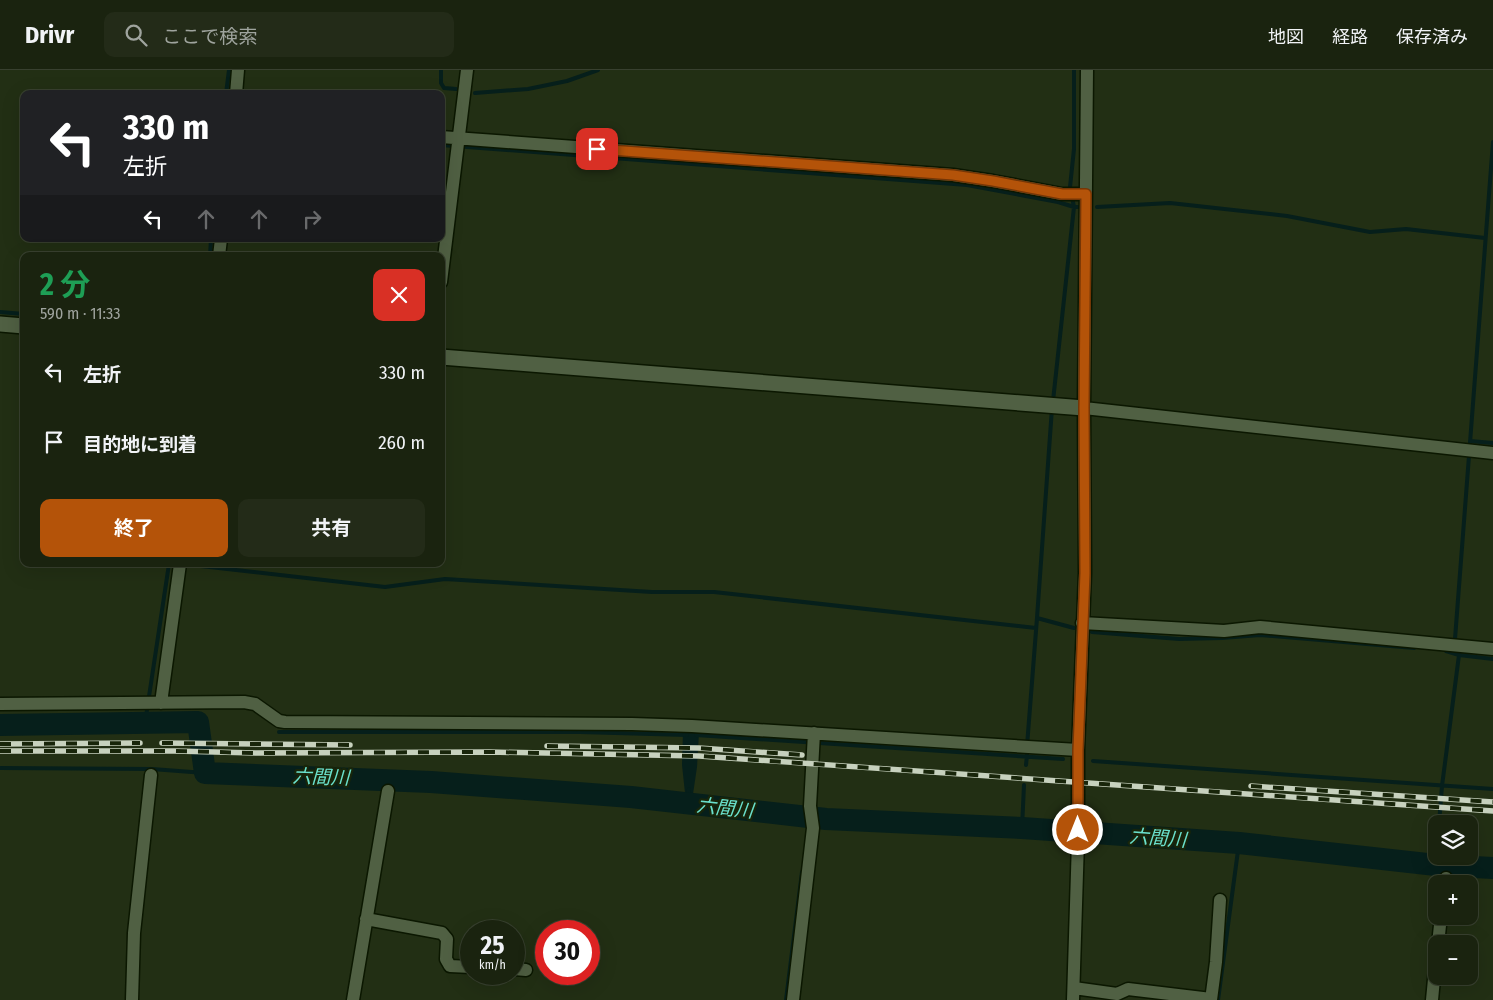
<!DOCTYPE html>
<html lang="ja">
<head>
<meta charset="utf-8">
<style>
	:root { --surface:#1a230f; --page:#232b18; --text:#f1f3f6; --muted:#9fa49e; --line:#38402f; --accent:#b45309 }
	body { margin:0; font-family:"Fira Sans Condensed","Noto Sans JP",sans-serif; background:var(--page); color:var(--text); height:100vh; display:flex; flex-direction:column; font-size:19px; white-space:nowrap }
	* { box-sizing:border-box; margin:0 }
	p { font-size:16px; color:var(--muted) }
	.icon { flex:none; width:28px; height:28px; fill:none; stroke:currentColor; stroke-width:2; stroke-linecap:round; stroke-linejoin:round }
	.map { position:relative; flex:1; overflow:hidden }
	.side { position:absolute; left:20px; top:182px; width:425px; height:315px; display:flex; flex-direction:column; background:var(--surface); border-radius:10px; box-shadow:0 5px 20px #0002,0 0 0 1px var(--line) }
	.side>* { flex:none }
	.hud { position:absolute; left:20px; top:20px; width:425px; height:152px; border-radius:10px; box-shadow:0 5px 20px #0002,0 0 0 1px var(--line); background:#202124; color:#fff; overflow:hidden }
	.controls { position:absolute; left:1428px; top:745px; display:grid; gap:10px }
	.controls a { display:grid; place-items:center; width:50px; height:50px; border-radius:10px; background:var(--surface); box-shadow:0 5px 20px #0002,0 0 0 1px var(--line); font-size:25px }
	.speed { position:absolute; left:460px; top:850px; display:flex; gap:10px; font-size:25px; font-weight:700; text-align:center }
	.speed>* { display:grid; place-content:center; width:65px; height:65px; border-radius:50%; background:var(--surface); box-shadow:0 5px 20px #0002,0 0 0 1px var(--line); line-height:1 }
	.speed small { font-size:12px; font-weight:400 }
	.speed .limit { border:8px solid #d22; background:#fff; color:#111 }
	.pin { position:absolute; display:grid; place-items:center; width:42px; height:42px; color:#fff; margin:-21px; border-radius:10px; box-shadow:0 2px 8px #0006 }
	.me { position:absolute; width:55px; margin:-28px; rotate:0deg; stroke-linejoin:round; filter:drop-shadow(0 0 4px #0008) }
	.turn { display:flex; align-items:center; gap:18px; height:105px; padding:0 20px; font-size:22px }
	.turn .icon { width:65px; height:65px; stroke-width:2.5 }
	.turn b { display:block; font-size:35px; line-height:42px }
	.lanes { display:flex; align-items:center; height:48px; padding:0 20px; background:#0003; justify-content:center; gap:25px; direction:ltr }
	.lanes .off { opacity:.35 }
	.round { display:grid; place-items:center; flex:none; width:52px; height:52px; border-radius:10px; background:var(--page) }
	.summary { display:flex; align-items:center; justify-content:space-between; height:85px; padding:0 20px }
	h1 { font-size:30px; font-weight:700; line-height:38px; color:#1e9e55 }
	.action { display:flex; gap:10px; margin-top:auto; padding:10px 20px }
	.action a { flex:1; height:58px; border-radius:10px; background:var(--accent); color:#fff; font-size:20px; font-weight:700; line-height:58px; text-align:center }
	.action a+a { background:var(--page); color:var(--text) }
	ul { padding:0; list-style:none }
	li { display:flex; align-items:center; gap:15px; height:70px; padding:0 20px }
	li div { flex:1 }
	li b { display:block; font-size:19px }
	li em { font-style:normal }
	header { display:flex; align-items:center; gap:30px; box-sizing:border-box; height:70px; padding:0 25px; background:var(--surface); border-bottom:1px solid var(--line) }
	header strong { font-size:24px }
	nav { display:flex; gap:28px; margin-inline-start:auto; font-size:18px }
	.search { width:350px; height:45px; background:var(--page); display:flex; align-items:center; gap:12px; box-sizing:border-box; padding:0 18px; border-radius:10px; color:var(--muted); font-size:19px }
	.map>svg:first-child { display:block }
</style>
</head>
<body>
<header>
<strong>Drivr</strong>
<div class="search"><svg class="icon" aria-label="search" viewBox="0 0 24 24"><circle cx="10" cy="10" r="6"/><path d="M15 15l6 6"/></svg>ここで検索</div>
<nav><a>地図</a><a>経路</a><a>保存済み</a></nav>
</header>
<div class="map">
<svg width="1493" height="930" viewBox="0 0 1493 930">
	<rect width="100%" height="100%" fill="#222f14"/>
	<!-- water -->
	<path fill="#061f1b" d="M683 662H699L697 697 693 724 685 723 682 695Z"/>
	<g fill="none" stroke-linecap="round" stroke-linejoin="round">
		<!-- stream -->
		<path stroke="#061f1b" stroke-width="4" d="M441 0V13L444 18 456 19
			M475 23 528 19 567 11 598 0
			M226 24 229 0
			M441 75 967 115 1058 132 1074 137H1078
			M1097 137 1170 133 1287 146 1370 162 1406 159 1485 168
			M210 186 211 169
			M0 242 24 244
			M1053 331 1074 137 1070 117 1074 79V0
			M1470 371 1493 373
			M183 494 385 517 445 509 652 522H714L1036 558
			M1037 548 1052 338
			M1092 562 1179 569 1222 568 1260 565 1414 578
			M1446 581 1459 585 1493 589
			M145 653 169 494
			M279 662H580L687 665
			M696 665 1063 689
			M1027 676 1037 548 1074 558
			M1093 691 1493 719
			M1026 695 1027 685
			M0 698 152 699 205 703
			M688 734 689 719
			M1439 754 1442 716 1459 585 1455 569 1493 72
			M1022 758 1024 715
			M1436 795 1437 786
			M786 930 802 802
			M1218 930 1239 773"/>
		<!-- river -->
		<path stroke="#061f1b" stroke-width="22" d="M0 655 198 652 205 703 431 712 631 727 826 749 1022 758 1239 773 1436 795 1493 798"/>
		<defs>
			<path id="street" d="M236 24 238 0
				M441 67 953 105 993 111 1062 124H1086
				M219 186 221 169
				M441 212 467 0
				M1084 338 1493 383
				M1082 553 1224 561 1260 557 1493 579
				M161 633 180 494
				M0 634 244 632 255 634 279 651 285 652 632 654 692 656 1078 680
				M1445 814 1446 808
				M366 849 442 863 447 869 446 889 450 896 471 897
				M1438 874 1441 846
				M514 899 526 900
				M1074 918 1117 924 1128 919 1211 929
				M132 930 134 863 151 705
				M353 930 388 721
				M793 930 813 758 810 736 814 663
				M1073 930 1078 771V680L1085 503 1084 338 1087 0
				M1211 930 1216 892 1220 830
				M1432 930 1436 888"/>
			<path id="secondary" d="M0 254 24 256
				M441 287 1084 338"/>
		</defs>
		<!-- street casing -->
		<use href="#street" stroke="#0b1700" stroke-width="15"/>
		<!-- secondary casing -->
		<use href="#secondary" stroke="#0b1700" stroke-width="18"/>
		<!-- street -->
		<use href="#street" stroke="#506043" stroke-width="12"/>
		<!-- secondary -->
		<use href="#secondary" stroke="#506043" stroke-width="15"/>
		<defs>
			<path id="rail" d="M162 673 350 675
				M0 674 140 673
				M547 676 699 678 802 685
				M0 681H174L256 683 489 682 699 686 1493 741
				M1251 716 1493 732"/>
		</defs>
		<!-- rail casing -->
		<use href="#rail" stroke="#c7d1be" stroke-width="5.5"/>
		<!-- rail -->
		<use href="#rail" stroke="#18250a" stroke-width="4" stroke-dasharray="11" stroke-linecap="butt"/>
	</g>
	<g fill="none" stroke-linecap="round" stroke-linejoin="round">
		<defs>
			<path id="route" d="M597 79 953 105 993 111 1062 124H1086L1084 338 1085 503 1078 680V760"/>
		</defs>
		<!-- route casing -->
		<use href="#route" stroke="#753606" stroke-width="12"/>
		<!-- route -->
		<use href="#route" stroke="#b45309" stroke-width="9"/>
	</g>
	<g text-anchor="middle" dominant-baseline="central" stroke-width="4.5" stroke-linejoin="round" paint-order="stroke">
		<!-- water labels -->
		<g font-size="19" font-style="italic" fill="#6ae0cc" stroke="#18250a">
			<text transform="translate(321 707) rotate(2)">六間川</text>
			<text transform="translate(725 738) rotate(6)">六間川</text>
			<text transform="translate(1158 768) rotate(4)">六間川</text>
		</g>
	</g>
</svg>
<div class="controls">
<a><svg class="icon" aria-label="layers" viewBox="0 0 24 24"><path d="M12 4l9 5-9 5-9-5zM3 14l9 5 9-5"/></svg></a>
<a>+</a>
<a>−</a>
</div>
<div class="speed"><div>25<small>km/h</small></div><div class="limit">30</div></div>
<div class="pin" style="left:597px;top:79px;background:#d93025"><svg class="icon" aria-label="arrive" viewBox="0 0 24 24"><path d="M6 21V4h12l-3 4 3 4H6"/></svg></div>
<svg class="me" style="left:1078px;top:760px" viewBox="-20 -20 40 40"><circle r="17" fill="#b45309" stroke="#fff" stroke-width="3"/><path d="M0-11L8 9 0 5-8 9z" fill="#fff"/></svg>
<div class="hud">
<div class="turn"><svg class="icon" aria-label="left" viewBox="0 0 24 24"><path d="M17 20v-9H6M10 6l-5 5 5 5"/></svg><div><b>330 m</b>左折</div></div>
<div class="lanes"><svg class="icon" aria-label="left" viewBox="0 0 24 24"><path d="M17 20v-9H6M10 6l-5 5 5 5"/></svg><svg class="icon off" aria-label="ahead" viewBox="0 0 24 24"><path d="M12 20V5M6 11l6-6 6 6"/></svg><svg class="icon off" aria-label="ahead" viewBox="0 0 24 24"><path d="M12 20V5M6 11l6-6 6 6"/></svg><svg class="icon off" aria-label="right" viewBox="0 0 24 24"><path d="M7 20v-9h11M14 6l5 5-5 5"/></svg></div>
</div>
<section class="side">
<div class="summary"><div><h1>2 分</h1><p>590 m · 11:33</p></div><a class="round" style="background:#d93025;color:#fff"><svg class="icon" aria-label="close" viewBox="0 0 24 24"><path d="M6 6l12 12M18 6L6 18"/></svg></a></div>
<ul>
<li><svg class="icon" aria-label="left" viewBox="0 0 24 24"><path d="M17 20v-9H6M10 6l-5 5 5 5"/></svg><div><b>左折</b></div><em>330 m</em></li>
<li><svg class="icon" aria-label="arrive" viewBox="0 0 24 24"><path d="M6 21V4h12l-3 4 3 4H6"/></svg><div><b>目的地に到着</b></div><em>260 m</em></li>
</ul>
<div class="action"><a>終了</a><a>共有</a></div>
</section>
</div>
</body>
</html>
